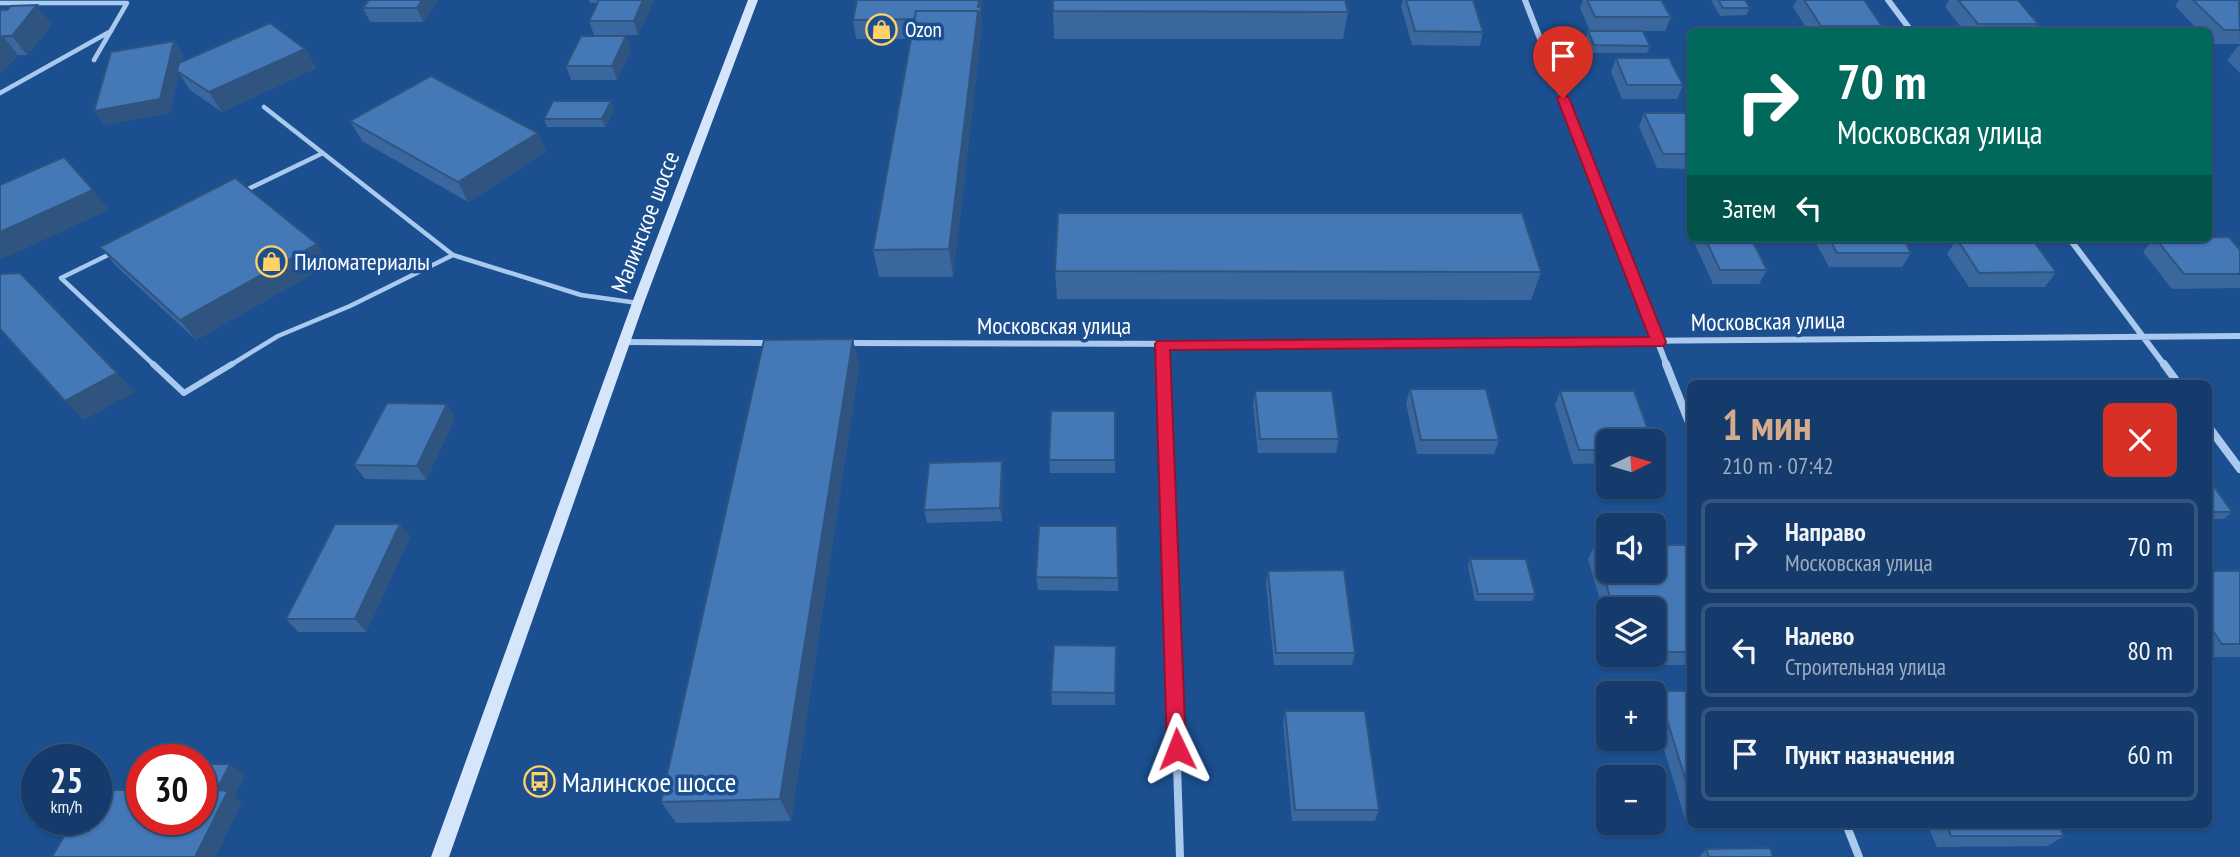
<!DOCTYPE html>
<html lang="ru">
<head>
<meta charset="utf-8">
<style>
	:root { --surface:#143b6b; --page:#214673; --text:#f1f3f6; --muted:#9dadc1; --line:#33557e; --accent:#d6ab8b }
	body { margin:0; font-family:"PT Sans Narrow",sans-serif; background:var(--page); color:var(--text); height:100vh; display:flex; flex-direction:column; font-size:26px; white-space:nowrap }
	* { box-sizing:border-box; margin:0 }
	p { font-size:23px; color:var(--muted) }
	.icon { flex:none; width:38px; height:38px; fill:none; stroke:currentColor; stroke-width:2; stroke-linecap:round; stroke-linejoin:round }
	.map { position:relative; flex:1; overflow:hidden }
	.panel { position:absolute; left:1687px; top:380px; width:525px; height:448px; display:flex; flex-direction:column; background:var(--surface); border-radius:10px; box-shadow:0 2px 5px #0004,0 0 0 2px var(--line) }
	.panel>* { flex:none }
	.banner { position:absolute; left:1687px; top:28px; width:525px; height:214px; border-radius:10px; box-shadow:0 2px 5px #0004,0 0 0 2px var(--line); background:#00695c; color:#fff; overflow:hidden }
	.needle { width:46px; rotate:85deg }
	.buttons { position:absolute; left:1596px; top:429px; display:grid; gap:14px }
	.buttons a { display:grid; place-items:center; width:70px; height:70px; border-radius:10px; background:var(--surface); box-shadow:0 2px 5px #0004,0 0 0 2px var(--line); font-size:35px }
	.speed { position:absolute; left:21px; top:744px; display:flex; gap:14px; font-size:35px; font-weight:700; text-align:center }
	.speed>* { display:grid; place-content:center; width:91px; height:91px; border-radius:50%; background:var(--surface); box-shadow:0 2px 5px #0004,0 0 0 2px var(--line); line-height:1 }
	.speed small { font-size:18px; font-weight:400 }
	.speed .limit { border:10px solid #d22; background:#fff; color:#111 }
	.pin { position:absolute; display:grid; place-items:center; width:60px; height:60px; color:#fff; margin:-72px -30px; border-radius:50% 50% 50% 0; rotate:-45deg; box-shadow:0 0 7px #0007 }
	.pin .icon { rotate:45deg }
	.me { position:absolute; width:77px; margin:-38px; rotate:358deg; stroke-linejoin:round; filter:drop-shadow(0 0 5px #0008) }
	.turn { display:flex; align-items:center; gap:24px; height:147px; padding:0 35px; font-size:32px }
	.turn .icon { width:91px; height:91px; stroke-width:2.5 }
	.turn b { display:block; font-size:49px; line-height:60px }
	.then { display:flex; align-items:center; height:66px; padding:0 35px; background:#0003; gap:14px; font-size:26px }
	.round { display:grid; place-items:center; flex:none; width:74px; height:74px; border-radius:10px; background:var(--page) }
	.summary { display:flex; align-items:center; justify-content:space-between; height:119px; padding:0 35px }
	h1 { font-size:42px; font-weight:700; line-height:52px; color:var(--accent) }
	ul { padding:0; list-style:none }
	li { display:flex; align-items:center; gap:21px; height:94px; margin:0 14px 10px; padding:0 21px; border:4px solid var(--line); border-radius:10px }
	li div { flex:1 }
	li b { display:block; font-size:26px }
	li em { font-style:normal }
	.map>svg:first-child { display:block }
</style>
</head>
<body>
<div class="map">
<svg width="2240" height="857" viewBox="0 0 2240 857">
	<rect width="100%" height="100%" fill="#1b4f8f"/>
	<g fill="none" stroke-linecap="round" stroke-linejoin="round">
		<!-- lane-far1 -->
		<path stroke="#a9c9ee" stroke-width="4.5" d="M0 3H127
			M94 60 127 3
			M0 93 111 31
			M264 107 453 255 581 295 638 303
			M244 191 323 153
			M112 253 61 278 155 366
			M229 366 278 336 350 306 453 255"/>
		<!-- lane -->
		<path stroke="#a9c9ee" stroke-width="6" d="M153 364 184 393 232 364"/>
		<!-- street-far1 -->
		<path stroke="#a9c9ee" stroke-width="6" d="M1525 0 1667 366
			M1888 0 1912 32
			M2069 238 2165 366
			M624 342 770 343
			M845 343 1231 344 2240 336
			M1163 344 1164 366"/>
		<!-- street -->
		<path stroke="#a9c9ee" stroke-width="8" d="M1164 364 1180 857
			M1666 364 1690 425
			M2164 364 2178 383
			M2208 426 2240 469
			M1846 824 1859 857"/>
		<!-- secondary -->
		<path fill="#d6e6fa" fill-rule="evenodd" d="M748 0H758L644 303 449 857H431L632 303Z"/>
	</g>
	<!-- wall -->
	<path fill="#3a679d" d="M438 0 423 22H370L363 8Z
		M589 0H654L638 35H594L589 21 598 3H590Z
		M857 0H983L981 13 982 26 953 277H879L873 250 911 39H856L853 20Z
		M1403 0H1473L1483 32 1480 46 1412 45 1401 6Z
		M1583 0H1661L1671 17 1665 31H1643L1650 46 1647 53H1592L1586 38 1588 31H1590L1580 8Z
		M1711 0H1745L1750 8 1746 15 1720 16Z
		M1797 0H1864L1882 26 1879 32H1809L1793 7Z
		M1949 0H2018L2038 24 2033 32H1965L1945 7Z
		M2179 0H2239L2240 44H2213L2208 39V32H2200L2175 6Z
		M0 10 52 25 27 55H18L0 74Z
		M1053 11 1348 12 1343 39H1054Z
		M174 41 183 55 182 61 305 49 316 68 222 112 190 90 179 73 170 113 104 125 94 111Z
		M2238 46H2240V73L2227 60Z
		M631 50 617 80H571L566 66Z
		M1616 58 1683 85 1677 99H1622L1611 72Z
		M614 109 605 127H547L544 119Z
		M1644 113 1690 120V169L1657 168 1639 127Z
		M350 121 538 133 546 152 468 202 362 141Z
		M1692 238H1751L1767 270 1759 284H1713Z
		M1813 238H1903L1911 253 1902 267H1829Z
		M1955 238H2022L2021 239 2056 272 2045 287H1969L1947 254 1956 240Z
		M2154 238 2240 250V288L2172 289 2143 252Z
		M100 247 330 264 196 340 117 267Z
		M1055 271 1541 272 1531 300 1057 299Z
		M859 366 791 821 676 823 661 802Z
		M1410 389 1499 440 1494 454H1417L1406 403Z
		M1255 391 1339 439 1336 453H1258L1253 405Z
		M1560 391 1608 441V463L1573 464 1555 405Z
		M1115 411V473H1050L1049 460Z
		M455 418 426 480 365 479 354 465Z
		M1003 475 1002 521 927 523 924 510Z
		M2208 478 2232 512 2224 519H2208Z
		M1117 526 1118 591 1038 590 1036 577Z
		M410 537 366 632H298L286 619Z
		M1595 545H1690V665H1638L1635 654H1654V609L1603 610 1588 559Z
		M1470 559 1535 594 1532 601H1475L1468 566Z
		M1268 571 1355 653 1352 665H1274L1266 584Z
		M2208 571H2240V657H2208Z
		M1116 646 1115 705H1052L1051 692Z
		M1658 691H1690V819H1685L1654 716V698Z
		M1285 711 1379 810 1375 821H1292L1283 723Z
		M1927 824H2058L2064 836 2048 846 1937 847Z
		M1706 849 1773 857H1699Z"/>
	<!-- shaded-wall -->
	<path fill="#305480" d="M422 0H438L423 22 417 8Z
		M643 0H654L638 35 634 21Z
		M979 0H983L981 13 982 26 953 277 949 249Z
		M37 5 52 25 27 55 12 36Z
		M3 36 18 55 0 74V39Z
		M626 36 631 50 617 80 612 66Z
		M174 41 183 55 179 72 177 71 179 73 170 113 104 125 94 111Z
		M305 49 316 68 222 112 209 92Z
		M611 101 614 109 605 127 602 119Z
		M538 133 546 152 468 202 458 182Z
		M93 190 109 210 0 260V232Z
		M317 244 330 264 196 340 180 320Z
		M853 339 859 366 791 821 780 799Z
		M117 373 135 392 84 420 65 401Z
		M447 404 455 418 426 480 417 466Z
		M1002 461 1003 475 1002 521 1000 508Z
		M400 524 410 537 366 632 355 619Z
		M230 764 245 775 235 796 242 802 216 857H195L217 790Z"/>
	<!-- building -->
	<path fill="#4478b7" stroke="#305480" stroke-width="2" d="M369 0H422L417 8H363Z
		M599 0H643L634 21H589Z
		M857 0H979L978 7H981L979 19 978 11H916L914 19 853 20Z
		M1053 0H1345L1348 12 1053 11Z
		M1406 0H1473L1483 32 1415 31Z
		M1587 0H1661L1671 17H1595Z
		M1718 0H1745L1750 8H1723Z
		M1804 0H1864L1882 26H1821Z
		M1958 0H2018L2038 24H1978Z
		M2193 0H2239L2240 30H2224Z
		M37 5 12 36H3L0 39V10H7L11 6Z
		M916 11H978L949 249 873 250Z
		M270 23 305 49 209 92 177 71 179 63Z
		M1588 31H1643L1650 46 1594 45Z
		M581 36H626L612 66H566Z
		M174 41 160 99 94 111 111 52Z
		M1616 58H1669L1683 85H1627Z
		M431 76 538 133 458 182 350 121Z
		M553 101H611L602 119H544Z
		M1644 113H1687L1690 120V154H1663Z
		M64 157 93 190 0 232V185Z
		M235 178 317 244 180 320 100 247Z
		M1058 213H1522L1541 272 1055 271Z
		M2229 237 2240 250V274H2184L2155 238Z
		M1705 238H1751L1767 270H1720Z
		M1829 238H1903L1911 253H1837Z
		M1957 239H2032L2056 272 1979 273Z
		M20 273 117 373 65 401 0 329V274Z
		M853 339 780 799 661 802 764 340Z
		M1410 389H1486L1499 440H1421Z
		M1255 391H1332L1339 439H1260Z
		M1560 391H1634L1652 441H1608V450H1579Z
		M387 403 447 404 417 466 354 465Z
		M1051 411H1115V460H1049Z
		M1002 461 1000 508 924 510 929 463Z
		M2208 478 2232 512H2208Z
		M335 524H400L355 619H286Z
		M1039 526H1117L1118 578 1036 577Z
		M1595 545H1608V570H1654V545H1690V652H1654V609H1632L1629 597H1610Z
		M1470 559H1526L1535 594H1478Z
		M1344 570 1355 653H1276L1268 571Z
		M2208 571H2240V644H2222L2208 624Z
		M1054 645 1116 646 1115 693 1051 692Z
		M1658 691H1690V794Z
		M1285 711H1365L1379 810H1295Z
		M201 764H230L217 790 228 791 195 857H52L67 831H89L112 790H132L142 773V819H201Z
		M1946 824H2058L2064 836H1951Z
		M1770 848 1773 857H1709L1706 849Z"/>
	<!-- route -->
	<path fill="#e11d48" stroke="#92132f" stroke-width="2" d="M1563 94 1569 98 1666 342 1664 346 1170 350 1186 749 1183 755 1177 758 1170 755 1167 749 1155 344 1157 341 1649 337 1557 98Z"/>
	<!-- icons -->
	<defs>
		<symbol id="shop-ring" viewBox="-11 -11 22 22"><circle r="9.5" fill="#1b4f8f" stroke="#ffd166" stroke-width="1.5"/><path d="M-5-2.5h2.3a2.7 3.5 0 0 1 5.4 0H5L5.5 6h-11ZM-1.5-2.5h3a1.5 2.3 0 0 0-3 0Z" fill="#ffd166"/></symbol>
		<symbol id="bus-ring" viewBox="-11 -11 22 22"><circle r="9.5" fill="#1b4f8f" stroke="#ffd166" stroke-width="1.5"/><path d="M-5-6H5V4H4V6H2V4H-2V6H-4V4H-5ZM-3.5-4V0h7V-4ZM-3.5 1.2v1.5H-2V1.2ZM2 1.2v1.5H3.5V1.2Z" fill="#ffd166"/></symbol>
	</defs>
	<g fill-rule="evenodd">
		<use href="#shop-ring" x="864" y="12" width="35" height="35"/>
		<use href="#shop-ring" x="254" y="244" width="35" height="35"/>
		<use href="#bus-ring" x="522" y="764" width="35" height="35"/>
	</g>
	<g text-anchor="middle" dominant-baseline="central" stroke-width="7" stroke-linejoin="round" paint-order="stroke">
		<!-- far-poi labels -->
		<g font-size="21" fill="#fff" stroke="#1b4f8f" text-anchor="start">
			<text x="905" y="29">Ozon</text>
		</g>
		<!-- street labels -->
		<g font-size="24" fill="#fff" stroke="#1b4f8f">
			<text transform="translate(645 222) rotate(-69)">Малинское шоссе</text>
			<text transform="translate(1768 321) rotate(-1)">Московская улица</text>
			<text x="1054" y="325">Московская улица</text>
		</g>
		<!-- poi labels -->
		<g font-size="24" fill="#fff" stroke="#1b4f8f" text-anchor="start">
			<text x="294" y="261">Пиломатериалы</text>
		</g>
		<!-- near-poi labels -->
		<g font-size="28" fill="#fff" stroke="#1b4f8f" text-anchor="start">
			<text x="562" y="781">Малинское шоссе</text>
		</g>
	</g>
</svg>
<div class="buttons">
<a><svg class="needle" viewBox="-14 -14 28 28"><path d="M0-13l5 13h-10z" fill="#e53935"/><path d="M0 13l5-13h-10z" fill="#9dadc1"/></svg></a>
<a><svg class="icon" aria-label="sound" viewBox="0 0 24 24"><path d="M4 9h4l5-4v14l-5-4H4zM17 9q2 3 0 6"/></svg></a>
<a><svg class="icon" aria-label="layers" viewBox="0 0 24 24"><path d="M12 4l9 5-9 5-9-5zM3 14l9 5 9-5"/></svg></a>
<a>+</a>
<a>−</a>
</div>
<div class="speed"><div>25<small>km/h</small></div><div class="limit">30</div></div>
<div class="pin" style="left:1563px;top:98px;background:#d93025"><svg class="icon" aria-label="arrive" viewBox="0 0 24 24"><path d="M6 21V4h12l-3 4 3 4H6"/></svg></div>
<svg class="me" style="left:1177px;top:749px" viewBox="-20 -20 40 40"><path d="M0-17L14 15 0 8-14 15z" fill="#e11d48" stroke="#fff" stroke-width="4"/></svg>
<div class="banner">
<div class="turn"><svg class="icon" aria-label="right" viewBox="0 0 24 24"><path d="M7 20v-9h11M14 6l5 5-5 5"/></svg><div><b>70 m</b>Московская улица</div></div>
<div class="then">Затем<svg class="icon" aria-label="left" viewBox="0 0 24 24"><path d="M17 20v-9H6M10 6l-5 5 5 5"/></svg></div>
</div>
<section class="panel">
<div class="summary"><div><h1>1 мин</h1><p>210 m · 07:42</p></div><a class="round" style="background:#d93025;color:#fff"><svg class="icon" aria-label="close" viewBox="0 0 24 24"><path d="M6 6l12 12M18 6L6 18"/></svg></a></div>
<ul>
<li><svg class="icon" aria-label="right" viewBox="0 0 24 24"><path d="M7 20v-9h11M14 6l5 5-5 5"/></svg><div><b>Направо</b><p>Московская улица</p></div><em>70 m</em></li>
<li><svg class="icon" aria-label="left" viewBox="0 0 24 24"><path d="M17 20v-9H6M10 6l-5 5 5 5"/></svg><div><b>Налево</b><p>Строительная улица</p></div><em>80 m</em></li>
<li><svg class="icon" aria-label="arrive" viewBox="0 0 24 24"><path d="M6 21V4h12l-3 4 3 4H6"/></svg><div><b>Пункт назначения</b></div><em>60 m</em></li>
</ul>
</section>
</div>
</body>
</html>
